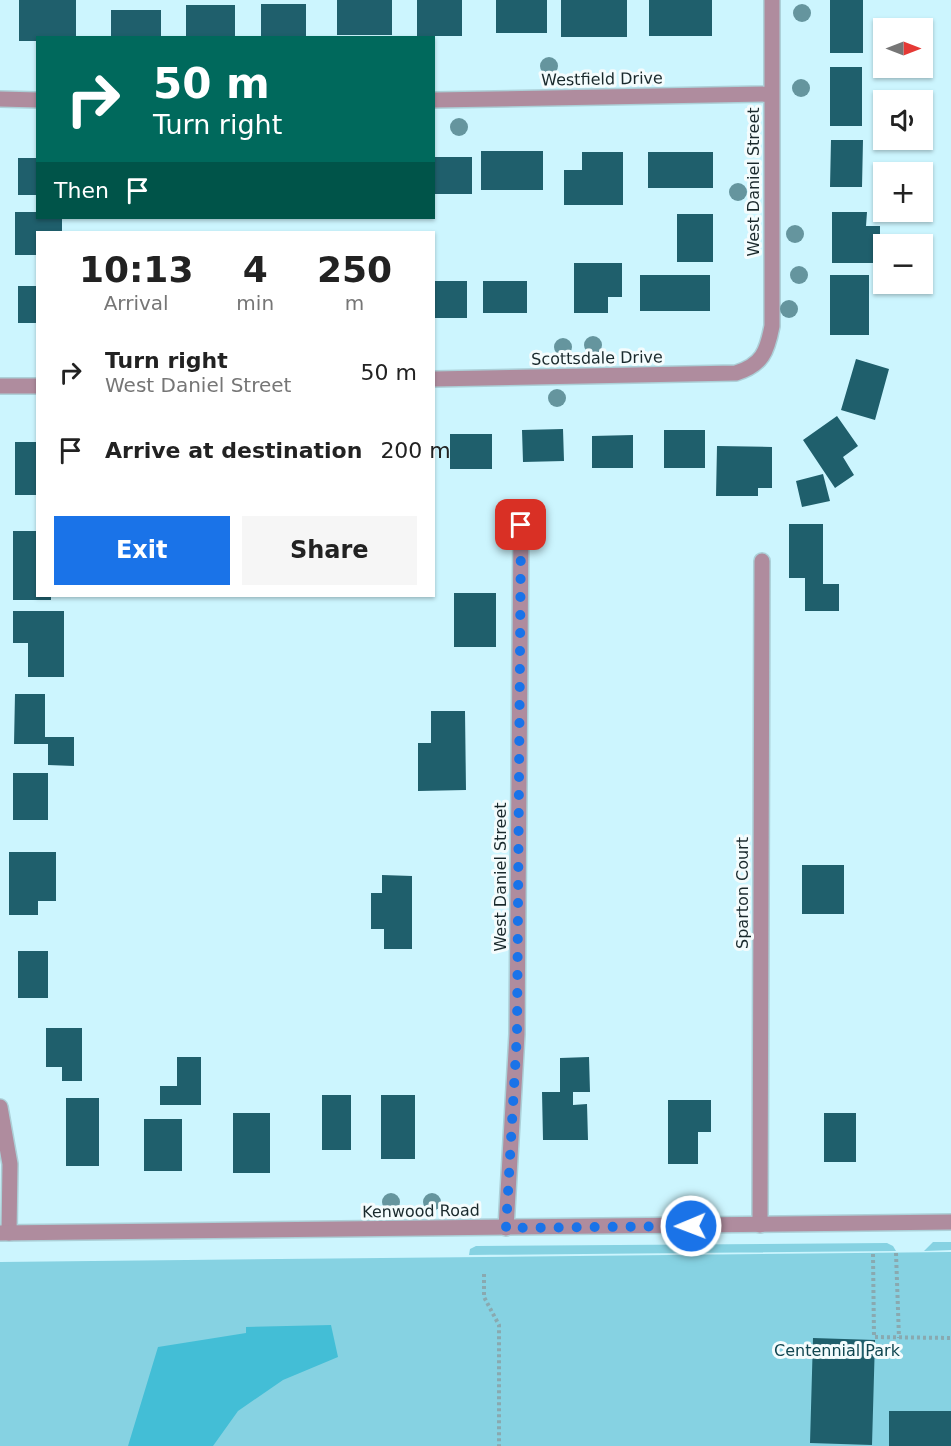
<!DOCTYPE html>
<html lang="en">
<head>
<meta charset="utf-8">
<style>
	:root { --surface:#fff; --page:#f6f6f6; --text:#222; --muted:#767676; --accent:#1a73e8 }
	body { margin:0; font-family:"DejaVu Sans",sans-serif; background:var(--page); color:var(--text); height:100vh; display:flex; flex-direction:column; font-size:22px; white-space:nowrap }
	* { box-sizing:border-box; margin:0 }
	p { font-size:20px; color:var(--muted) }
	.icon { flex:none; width:33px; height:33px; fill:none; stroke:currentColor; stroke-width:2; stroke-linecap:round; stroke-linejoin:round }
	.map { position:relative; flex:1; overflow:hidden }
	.details { position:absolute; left:36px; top:231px; width:399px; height:366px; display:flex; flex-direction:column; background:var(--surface); border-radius:0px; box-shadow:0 2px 4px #0004 }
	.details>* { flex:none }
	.hud { position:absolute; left:36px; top:36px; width:399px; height:183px; border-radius:0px; box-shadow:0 2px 4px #0004; background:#00695c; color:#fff; overflow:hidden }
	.needle { width:39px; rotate:90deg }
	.controls { position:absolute; left:873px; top:18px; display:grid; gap:12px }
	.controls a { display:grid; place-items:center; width:60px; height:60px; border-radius:0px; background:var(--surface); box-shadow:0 2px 4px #0004; font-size:30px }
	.pin { position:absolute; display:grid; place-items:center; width:51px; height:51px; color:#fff; margin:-26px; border-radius:12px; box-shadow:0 3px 9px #0006 }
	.me { position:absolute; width:66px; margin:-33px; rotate:269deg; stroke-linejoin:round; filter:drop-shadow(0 0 4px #0008) }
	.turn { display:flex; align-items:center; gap:21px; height:126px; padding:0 18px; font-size:27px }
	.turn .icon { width:78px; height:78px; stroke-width:2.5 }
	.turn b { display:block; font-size:42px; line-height:51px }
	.then { display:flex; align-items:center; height:57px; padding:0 18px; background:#0003; gap:12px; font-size:22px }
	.eta { display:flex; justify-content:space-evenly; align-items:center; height:102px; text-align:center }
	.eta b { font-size:36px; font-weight:600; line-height:42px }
	.primary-button { display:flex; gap:12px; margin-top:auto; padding:12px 18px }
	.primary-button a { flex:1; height:69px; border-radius:0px; background:var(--accent); color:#fff; font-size:24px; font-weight:600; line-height:69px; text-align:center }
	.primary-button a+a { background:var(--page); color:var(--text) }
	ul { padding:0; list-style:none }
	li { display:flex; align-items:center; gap:18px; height:78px; padding:0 18px }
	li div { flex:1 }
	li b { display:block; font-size:22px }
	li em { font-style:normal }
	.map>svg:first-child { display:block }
</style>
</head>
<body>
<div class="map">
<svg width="951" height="1446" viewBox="0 0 951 1446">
	<rect width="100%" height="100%" fill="#ccf5fe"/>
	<!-- green -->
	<path fill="#86d2e2" d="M933 1242H951V1250L924 1251Z
		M887 1243 893 1246 896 1251 469 1255 470 1249 476 1246Z
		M951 1252V1446H0V1262Z"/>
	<!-- forest -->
	<path fill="#43bed6" d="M331 1325 338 1357 283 1380 238 1411 213 1446H128L158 1347 246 1333V1327Z"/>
	<!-- building -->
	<path fill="#1f5f6c" d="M19 0H76V38H38V41H19Z
		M337 0H392V35H337Z
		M417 0H462V36H417Z
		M496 0H547V33H496Z
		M561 0H627V37H561Z
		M649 0H712V36H649Z
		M830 0H863V53H830Z
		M261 4H306V38H261Z
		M186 5H235V38H186Z
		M111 10H161V38H111Z
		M830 67H862V126H830Z
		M831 140H863L862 187H830Z
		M481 151H543V190H481Z
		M582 152H623V205H564V170H582Z
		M648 152H713V188H648Z
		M434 157H472V194H434Z
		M18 158H38V195H18Z
		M15 212H38V218H62V232H38V255H15Z
		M832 212H867L866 226H880V263H832Z
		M677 214H713V262H677Z
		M574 263H622V297H608V313H574Z
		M640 275H710V311H640Z
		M830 275H869V335H830Z
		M434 281H467V318H434Z
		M483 281H527V313H483Z
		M18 286H38V323H18Z
		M856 359 889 369 875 420 841 410Z
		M837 416 858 446 843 457 854 475 835 488 803 440Z
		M563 429 564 461 523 462 522 430Z
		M664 430H705V468H664Z
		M450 434H492V469H450Z
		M633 435V468H592V436Z
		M15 442H38V495H15Z
		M717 446 772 447V488H758V496H716Z
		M823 474 830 501 802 507 796 481Z
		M789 524H823V584H839V611H805V578H789Z
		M13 531H38V596H51V600H13Z
		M454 593H496V647H454Z
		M13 611H64V677H28V643H13Z
		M15 694H45V737H74V766L48 765V744H14Z
		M431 711H465L466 790 418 791V743H431Z
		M13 773H48V820H13Z
		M9 852H56V901H38V915H9Z
		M802 865H844V914H802Z
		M382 875 412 876V949H384V929H371V893H382Z
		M18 951H48V998H18Z
		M46 1028H82V1081H62V1067H46Z
		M177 1057H201V1105H160V1086H177Z
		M589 1057 590 1092H573V1105L587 1104 588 1140H543L542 1092H560V1058Z
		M322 1095H351V1150H322Z
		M381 1095H415V1159H381Z
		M66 1098H99V1166H66Z
		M668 1100H711V1132H698V1164H668Z
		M233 1113H270V1173H233Z
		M824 1113H856V1162H824Z
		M144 1119H182V1171H144Z
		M813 1338 875 1340 872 1445 810 1443Z
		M889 1411H951V1446H889Z"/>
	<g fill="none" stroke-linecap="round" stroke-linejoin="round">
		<defs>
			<path id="minor" d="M0 99 38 100
				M434 100 770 94
				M434 379 736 373C762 365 767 352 772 326V0
				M0 386H38
				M0 1107 10 1164 9 1233
				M760 1225 762 561
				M506 1228 517 1034 521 525"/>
			<path id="tertiary" d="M0 1233 951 1222"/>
		</defs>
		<!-- minor casing -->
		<use href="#minor" stroke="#acd0d8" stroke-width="18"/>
		<!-- tertiary casing -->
		<use href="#tertiary" stroke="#acd0d8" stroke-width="18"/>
		<!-- path -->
		<path stroke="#89a9b0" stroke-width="4" stroke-dasharray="3 3" stroke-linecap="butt" d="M896 1253 899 1338
			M873 1254 874 1337 951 1338
			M484 1274V1297L499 1325V1446"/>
		<!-- minor -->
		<use href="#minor" stroke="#af8c9e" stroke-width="15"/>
		<!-- tertiary -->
		<use href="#tertiary" stroke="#af8c9e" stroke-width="15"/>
	</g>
	<!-- trees -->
	<g fill="#65959e">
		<circle cx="802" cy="13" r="9"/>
		<circle cx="549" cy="66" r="9"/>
		<circle cx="801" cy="88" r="9"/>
		<circle cx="459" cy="127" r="9"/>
		<circle cx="738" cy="192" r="9"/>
		<circle cx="795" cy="234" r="9"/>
		<circle cx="799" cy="275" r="9"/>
		<circle cx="789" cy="309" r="9"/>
		<circle cx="593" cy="345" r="9"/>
		<circle cx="563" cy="347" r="9"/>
		<circle cx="557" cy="398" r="9"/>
		<circle cx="391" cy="1202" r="9"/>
		<circle cx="432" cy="1202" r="9"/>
	</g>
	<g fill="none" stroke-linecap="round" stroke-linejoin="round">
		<!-- route -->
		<path stroke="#1a73e8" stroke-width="10" stroke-dasharray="0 18" d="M521 525 517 1034 506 1228 691 1226"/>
	</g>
	<g text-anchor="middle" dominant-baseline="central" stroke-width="6" stroke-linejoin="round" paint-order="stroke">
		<!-- street labels -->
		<g font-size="16" fill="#19292c" stroke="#f4fcfd">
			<text transform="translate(602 79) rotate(-1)">Westfield Drive</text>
			<text transform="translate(753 182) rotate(-90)">West Daniel Street</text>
			<text transform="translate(597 358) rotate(-1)">Scottsdale Drive</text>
			<text transform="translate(500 877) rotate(-90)">West Daniel Street</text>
			<text transform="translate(742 893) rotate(-90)">Sparton Court</text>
			<text transform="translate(421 1211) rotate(-1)">Kenwood Road</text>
		</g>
		<!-- park labels -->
		<g font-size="16" fill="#104650" stroke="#f4fcfd">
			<text x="837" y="1350">Centennial Park</text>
		</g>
	</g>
</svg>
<div class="controls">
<a><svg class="needle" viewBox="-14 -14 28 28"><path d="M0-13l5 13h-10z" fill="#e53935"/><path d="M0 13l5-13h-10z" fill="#767676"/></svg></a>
<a><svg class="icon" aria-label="sound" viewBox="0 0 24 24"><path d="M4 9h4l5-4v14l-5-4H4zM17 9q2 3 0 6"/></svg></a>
<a>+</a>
<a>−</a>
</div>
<div class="pin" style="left:521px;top:525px;background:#d93025"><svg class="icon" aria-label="arrive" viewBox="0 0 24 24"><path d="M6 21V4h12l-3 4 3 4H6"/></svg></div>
<svg class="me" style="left:691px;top:1226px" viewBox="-20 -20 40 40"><circle r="17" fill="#1a73e8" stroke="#fff" stroke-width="3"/><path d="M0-11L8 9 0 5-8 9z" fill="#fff"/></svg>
<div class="hud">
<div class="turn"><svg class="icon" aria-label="right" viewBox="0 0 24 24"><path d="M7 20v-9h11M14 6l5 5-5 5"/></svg><div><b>50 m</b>Turn right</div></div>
<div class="then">Then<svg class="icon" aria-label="arrive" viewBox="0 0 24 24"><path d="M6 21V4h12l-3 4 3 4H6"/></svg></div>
</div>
<section class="details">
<div class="eta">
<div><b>10:13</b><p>Arrival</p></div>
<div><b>4</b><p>min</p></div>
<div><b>250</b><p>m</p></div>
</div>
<ul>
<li><svg class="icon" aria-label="right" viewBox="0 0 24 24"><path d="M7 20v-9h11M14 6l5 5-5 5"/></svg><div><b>Turn right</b><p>West Daniel Street</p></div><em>50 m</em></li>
<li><svg class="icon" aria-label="arrive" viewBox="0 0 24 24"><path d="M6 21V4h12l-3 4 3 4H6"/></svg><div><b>Arrive at destination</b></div><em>200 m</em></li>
</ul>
<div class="primary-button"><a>Exit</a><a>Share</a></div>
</section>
</div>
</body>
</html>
